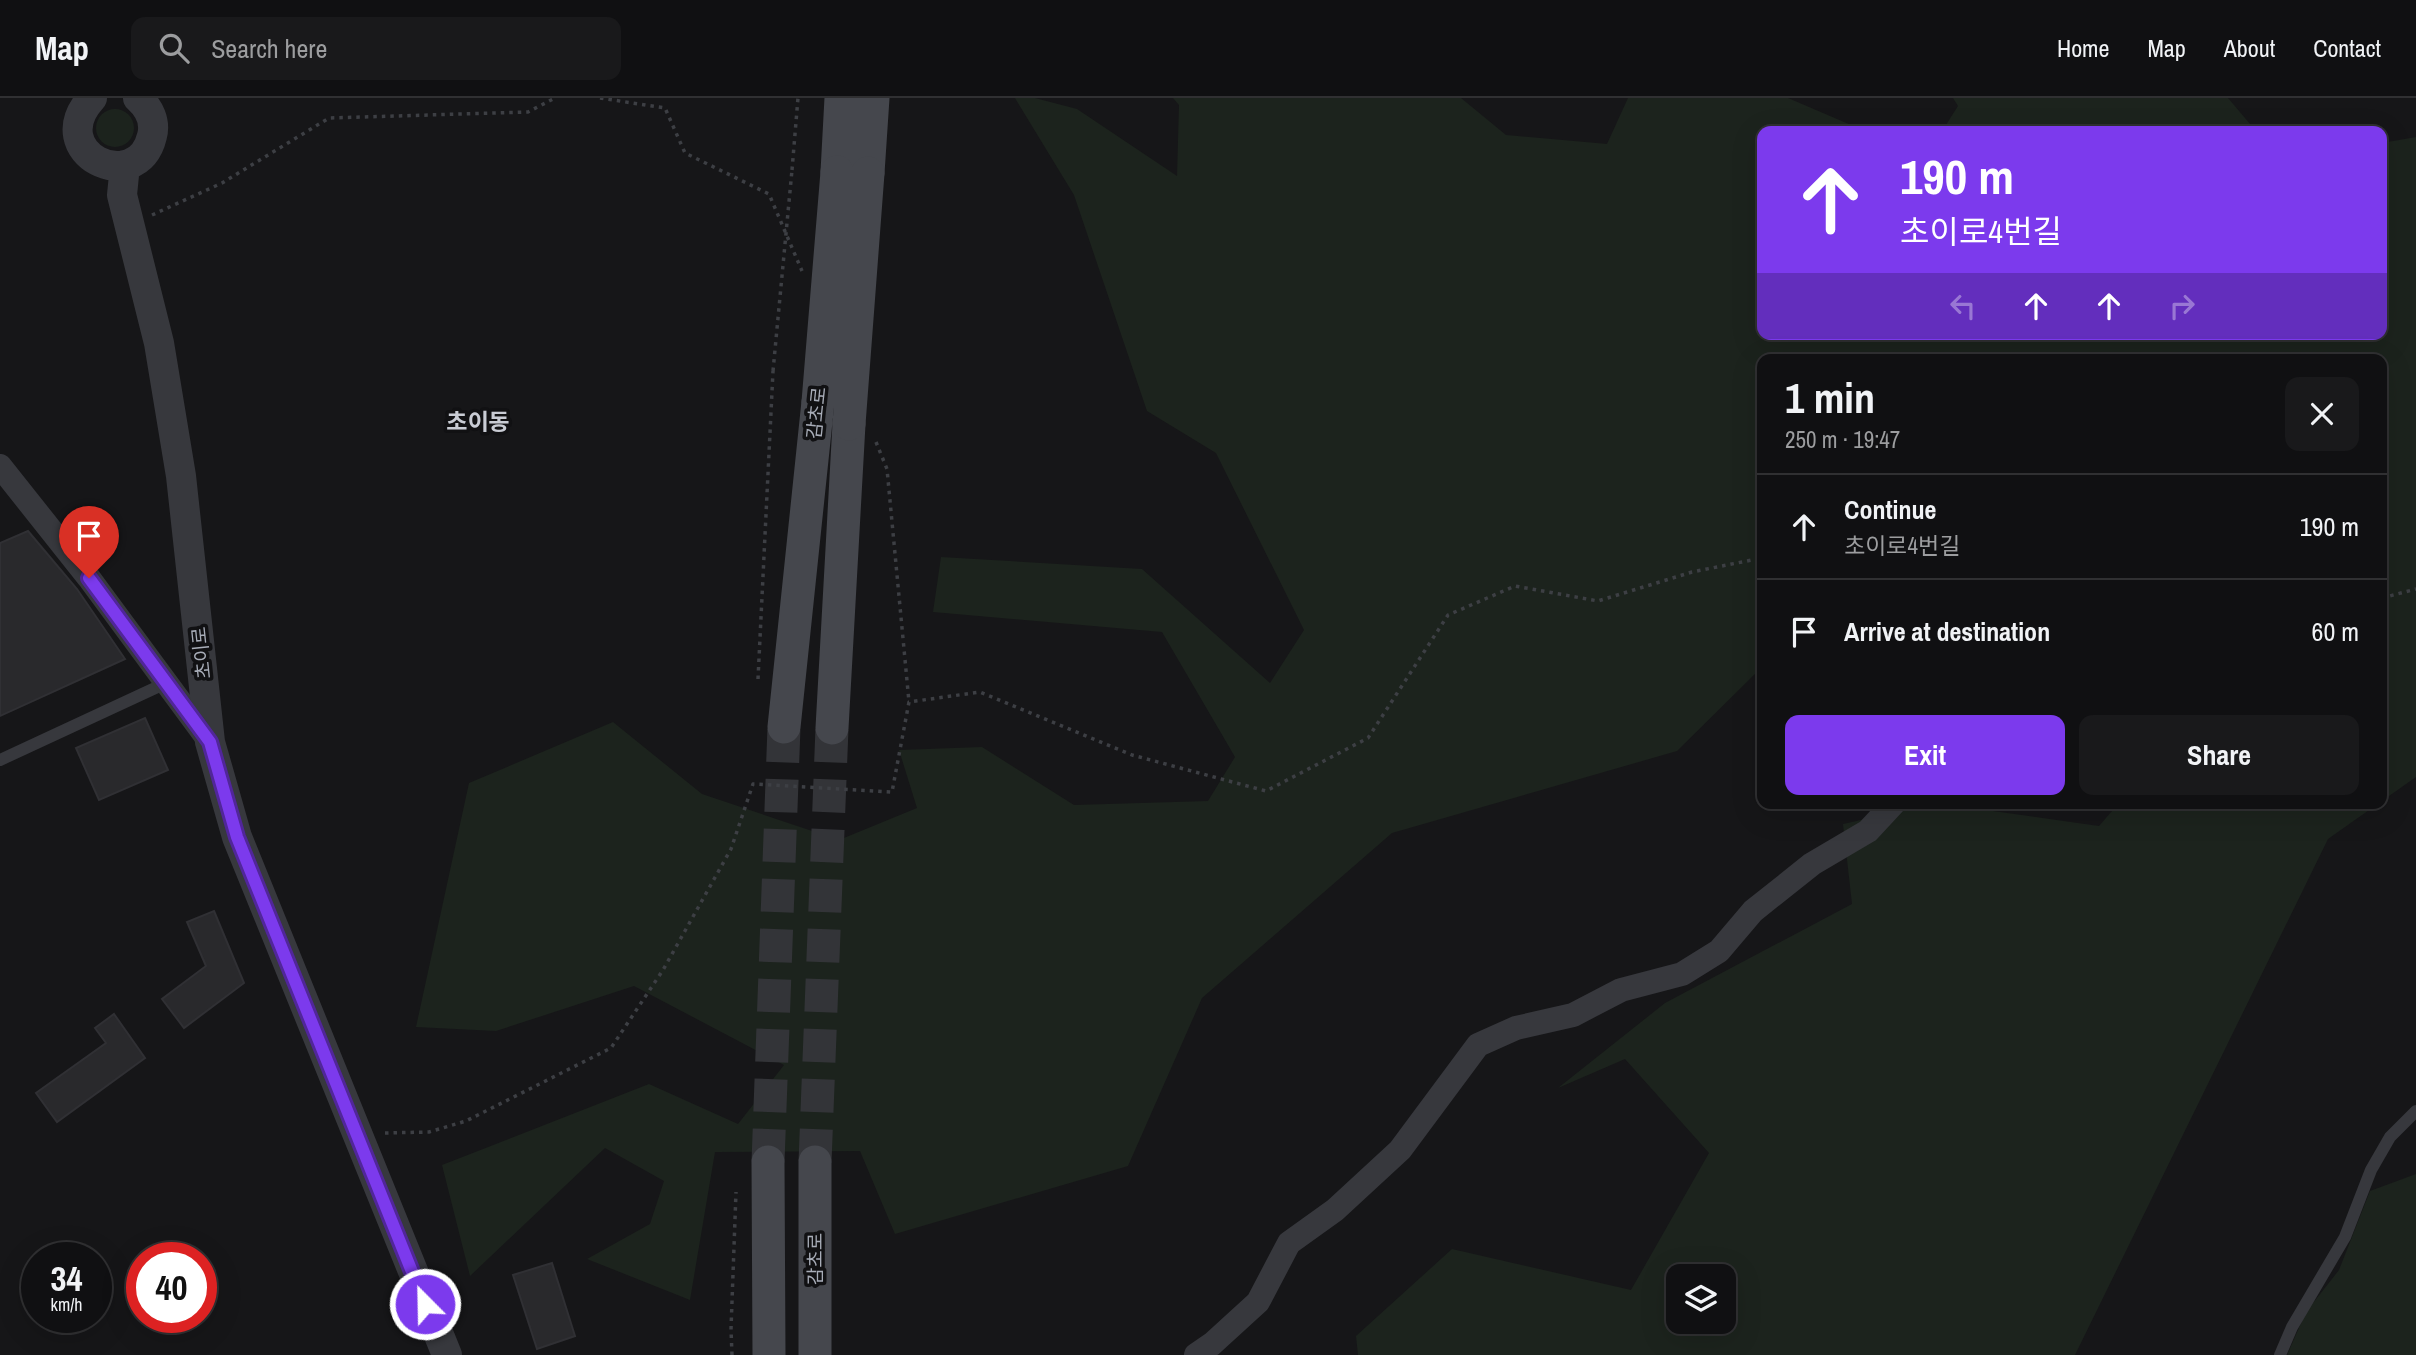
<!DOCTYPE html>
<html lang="en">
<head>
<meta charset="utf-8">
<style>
	:root { --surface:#101012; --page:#19191b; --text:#f1f3f6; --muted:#9c9d9f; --line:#303032; --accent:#7c3aed }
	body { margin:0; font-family:"Archivo Narrow","Noto Sans KR",sans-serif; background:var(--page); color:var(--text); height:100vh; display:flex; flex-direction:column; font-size:26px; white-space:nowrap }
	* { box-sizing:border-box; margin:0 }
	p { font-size:23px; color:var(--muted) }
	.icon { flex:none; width:38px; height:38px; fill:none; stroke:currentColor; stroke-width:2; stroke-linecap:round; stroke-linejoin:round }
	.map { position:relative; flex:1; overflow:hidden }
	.details { position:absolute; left:1757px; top:256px; width:630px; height:455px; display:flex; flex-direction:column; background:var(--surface); border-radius:14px; box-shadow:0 7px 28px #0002,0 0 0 2px var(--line) }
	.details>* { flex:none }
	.hud { position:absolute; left:1757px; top:28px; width:630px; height:214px; border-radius:14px; box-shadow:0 7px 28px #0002,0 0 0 2px var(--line); background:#7c3aed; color:#fff; overflow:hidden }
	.fabs { position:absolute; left:1666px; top:1166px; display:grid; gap:14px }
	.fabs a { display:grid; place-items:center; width:70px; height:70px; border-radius:14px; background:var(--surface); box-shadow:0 7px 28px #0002,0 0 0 2px var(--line); font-size:35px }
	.speed { position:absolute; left:21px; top:1144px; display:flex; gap:14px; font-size:35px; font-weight:700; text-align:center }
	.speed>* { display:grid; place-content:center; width:91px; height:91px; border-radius:50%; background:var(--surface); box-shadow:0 7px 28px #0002,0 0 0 2px var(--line); line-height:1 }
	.speed small { font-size:18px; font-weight:400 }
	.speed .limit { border:10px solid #d22; background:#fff; color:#111 }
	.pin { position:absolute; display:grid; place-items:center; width:60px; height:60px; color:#fff; margin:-72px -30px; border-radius:50% 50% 50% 0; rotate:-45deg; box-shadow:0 0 7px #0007 }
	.pin .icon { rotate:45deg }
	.me { position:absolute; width:77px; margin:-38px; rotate:337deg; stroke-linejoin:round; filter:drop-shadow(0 0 5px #0008) }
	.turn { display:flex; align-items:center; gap:24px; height:147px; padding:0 28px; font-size:32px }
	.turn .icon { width:91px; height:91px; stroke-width:2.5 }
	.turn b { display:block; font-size:49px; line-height:60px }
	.lanes { display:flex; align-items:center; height:66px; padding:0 28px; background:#0003; justify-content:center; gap:35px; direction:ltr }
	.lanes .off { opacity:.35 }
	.round { display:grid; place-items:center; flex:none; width:74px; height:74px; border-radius:14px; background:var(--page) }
	.overview { display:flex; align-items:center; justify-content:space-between; height:119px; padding:0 28px }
	h1 { font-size:42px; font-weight:700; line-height:52px }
	.button { display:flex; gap:14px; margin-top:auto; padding:14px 28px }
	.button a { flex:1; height:80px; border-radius:14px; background:var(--accent); color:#fff; font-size:28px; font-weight:700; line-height:80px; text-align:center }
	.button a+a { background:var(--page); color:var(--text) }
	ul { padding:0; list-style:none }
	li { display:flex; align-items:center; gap:21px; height:105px; padding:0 28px; border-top:2px solid var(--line) }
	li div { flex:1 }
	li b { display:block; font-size:26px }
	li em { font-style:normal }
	header { display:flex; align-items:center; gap:42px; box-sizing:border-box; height:98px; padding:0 35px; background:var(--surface); border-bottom:2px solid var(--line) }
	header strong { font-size:33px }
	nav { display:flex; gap:38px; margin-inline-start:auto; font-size:24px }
	.search { width:490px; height:63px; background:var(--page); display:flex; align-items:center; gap:18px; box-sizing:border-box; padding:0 24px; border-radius:14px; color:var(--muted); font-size:26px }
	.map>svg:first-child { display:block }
</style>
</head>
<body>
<header>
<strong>Map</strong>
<div class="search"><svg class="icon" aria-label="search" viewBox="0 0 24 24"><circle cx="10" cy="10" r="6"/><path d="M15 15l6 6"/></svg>Search here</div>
<nav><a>Home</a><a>Map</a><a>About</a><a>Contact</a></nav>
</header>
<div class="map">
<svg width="2416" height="1257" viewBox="0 0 2416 1257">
	<rect width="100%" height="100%" fill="#161618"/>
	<!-- green -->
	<path fill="#1c231d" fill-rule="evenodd" d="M1015 0H1035L1077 11 1177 78 1179 7 1173 0H1461L1506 37 1607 46 1628 0H1788L1865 33H1762V236H2382V45L2416 39V679L2382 703V261H1762V569L1677 653 1392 735 1202 900 1128 1068 895 1136 860 1053 715 1054 690 1202 587 1161 650 1126 664 1083 605 1050 470 1178 442 1067 649 986 738 1026 784 967 634 888 496 933 416 929 469 685 613 624 702 696 839 742 917 710 899 652 982 649 1074 707 1208 703 1235 659 1162 534 933 514 941 459 1142 471 1270 585 1304 532 1216 355 1147 313 1074 97Z
		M1953 0H2228L2256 33H1942L1958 8Z
		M96 30a19 19 0 1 1 38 0a19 19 0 1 1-38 0Z
		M1936 705 2099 728 2119 705H2379L2328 741 2075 1257H1358L1356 1238 1452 1151 1631 1192 1709 1055 1625 961 1558 990 1665 905 1852 806 1843 726ZM1678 1178H1724V1223H1678Z
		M2416 1076V1257H2287L2306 1214 2339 1172 2370 1093Z"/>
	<!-- building -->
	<path fill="#29292c" stroke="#303034" stroke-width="2" d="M28 433 77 491 125 561 0 618V445Z
		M145 620 168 672 99 702 76 650Z
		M214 813 244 885 184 930 162 901 206 868 187 824Z
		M114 916 145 960 57 1024 36 995 106 945 95 930Z
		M552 1165 575 1238 537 1251 513 1177Z"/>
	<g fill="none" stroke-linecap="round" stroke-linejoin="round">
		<!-- secondary-tunnel -->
		<path stroke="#333438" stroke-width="33" stroke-dasharray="33 17" stroke-linecap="butt" d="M768 1064 784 629
			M815 1064 832 630"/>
		<!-- path -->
		<path stroke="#3d3f44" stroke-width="3.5" stroke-dasharray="3.5 5" stroke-linecap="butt" d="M600 0 665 10 685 55 769 96 802 173
			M792 72 798 0
			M152 117 222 85 329 20 528 14 555 0
			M876 344 887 371 909 604
			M2382 500 2416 491
			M758 581 773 273
			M385 1035 429 1034 466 1023 611 950 663 872 731 751 753 686 892 694 909 604 980 594 1132 657 1266 693 1368 640 1448 517 1515 488 1598 503 1692 474 1762 460
			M732 1257 731 1231 736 1094"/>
		<!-- service -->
		<path stroke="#37383d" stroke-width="12" d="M0 662 166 585
			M2280 1257 2292 1229 2345 1139 2371 1072 2390 1039 2416 1013"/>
		<!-- minor -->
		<path stroke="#37383d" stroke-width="24" d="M0 368 89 480 210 644
			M1196 1257 1212 1246 1258 1204 1289 1145 1335 1112 1400 1052 1478 947 1516 930 1573 917 1621 892 1682 876 1719 853 1753 813 1812 766 1868 733 1894 705"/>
		<!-- tertiary -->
		<path stroke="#37383d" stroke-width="30" d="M92 0C42 55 137 100 152 38 156 23 149 10 138 0
			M125 67 122 97 159 245 181 378 210 644 237 739 447 1257"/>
		<!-- secondary -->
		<path stroke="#45474d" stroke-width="33" d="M837 74 841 0
			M868 75 873 0
			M784 629 818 304
			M832 630 849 326
			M768 1064 769 1257
			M815 1257V1064"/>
		<!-- path-bridge -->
		<path stroke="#3d3f44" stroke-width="3.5" stroke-dasharray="3.5 5" stroke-linecap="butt" d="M773 273 792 72"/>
		<!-- secondary-bridge -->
		<path stroke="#45474d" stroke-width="33" d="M818 304 837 74
			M849 326 868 75"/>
	</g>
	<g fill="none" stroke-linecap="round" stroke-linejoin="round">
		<defs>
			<path id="route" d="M89 480 210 644 237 739 425 1206"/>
		</defs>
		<!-- route casing -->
		<use href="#route" stroke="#51269a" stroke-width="18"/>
		<!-- route -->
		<use href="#route" stroke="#7c3aed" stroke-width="12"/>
	</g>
	<g text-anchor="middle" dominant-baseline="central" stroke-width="7" stroke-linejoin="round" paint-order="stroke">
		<!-- street labels -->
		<g font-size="19" fill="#a8adb8" stroke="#111113">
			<text transform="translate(816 315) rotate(-84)">감초로</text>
			<text transform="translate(201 555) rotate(-96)">초이로</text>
			<text transform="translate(815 1161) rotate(-90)">감초로</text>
		</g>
		<!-- quarter labels -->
		<g font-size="23" font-weight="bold" fill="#c9ccd4" stroke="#111113">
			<text x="478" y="323">초이동</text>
		</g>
	</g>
</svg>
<div class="fabs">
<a><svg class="icon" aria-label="layers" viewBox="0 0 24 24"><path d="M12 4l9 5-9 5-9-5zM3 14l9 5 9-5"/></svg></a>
</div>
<div class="speed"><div>34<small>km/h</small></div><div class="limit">40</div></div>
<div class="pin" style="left:89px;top:480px;background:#d93025"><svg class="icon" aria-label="arrive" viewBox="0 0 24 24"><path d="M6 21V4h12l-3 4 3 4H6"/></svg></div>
<svg class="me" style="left:425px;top:1206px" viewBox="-20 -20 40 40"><circle r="17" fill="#7c3aed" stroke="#fff" stroke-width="3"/><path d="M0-11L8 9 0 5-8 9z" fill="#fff"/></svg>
<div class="hud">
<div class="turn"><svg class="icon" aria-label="ahead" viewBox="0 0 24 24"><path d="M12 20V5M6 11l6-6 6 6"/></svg><div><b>190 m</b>초이로4번길</div></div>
<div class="lanes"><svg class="icon off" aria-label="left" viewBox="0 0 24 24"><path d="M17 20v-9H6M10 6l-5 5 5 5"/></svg><svg class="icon" aria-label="ahead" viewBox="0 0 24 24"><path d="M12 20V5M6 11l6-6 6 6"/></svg><svg class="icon" aria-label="ahead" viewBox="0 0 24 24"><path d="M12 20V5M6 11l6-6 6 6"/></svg><svg class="icon off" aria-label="right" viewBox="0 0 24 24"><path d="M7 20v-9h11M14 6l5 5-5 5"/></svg></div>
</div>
<section class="details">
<div class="overview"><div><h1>1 min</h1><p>250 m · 19:47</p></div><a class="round"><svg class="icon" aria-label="close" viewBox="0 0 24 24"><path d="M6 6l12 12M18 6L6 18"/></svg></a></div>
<ul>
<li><svg class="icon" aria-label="ahead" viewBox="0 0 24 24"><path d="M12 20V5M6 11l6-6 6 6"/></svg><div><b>Continue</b><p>초이로4번길</p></div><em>190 m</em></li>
<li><svg class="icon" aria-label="arrive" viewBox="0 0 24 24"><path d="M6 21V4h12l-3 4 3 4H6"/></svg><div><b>Arrive at destination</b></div><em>60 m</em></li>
</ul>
<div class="button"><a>Exit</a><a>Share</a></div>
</section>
</div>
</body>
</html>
